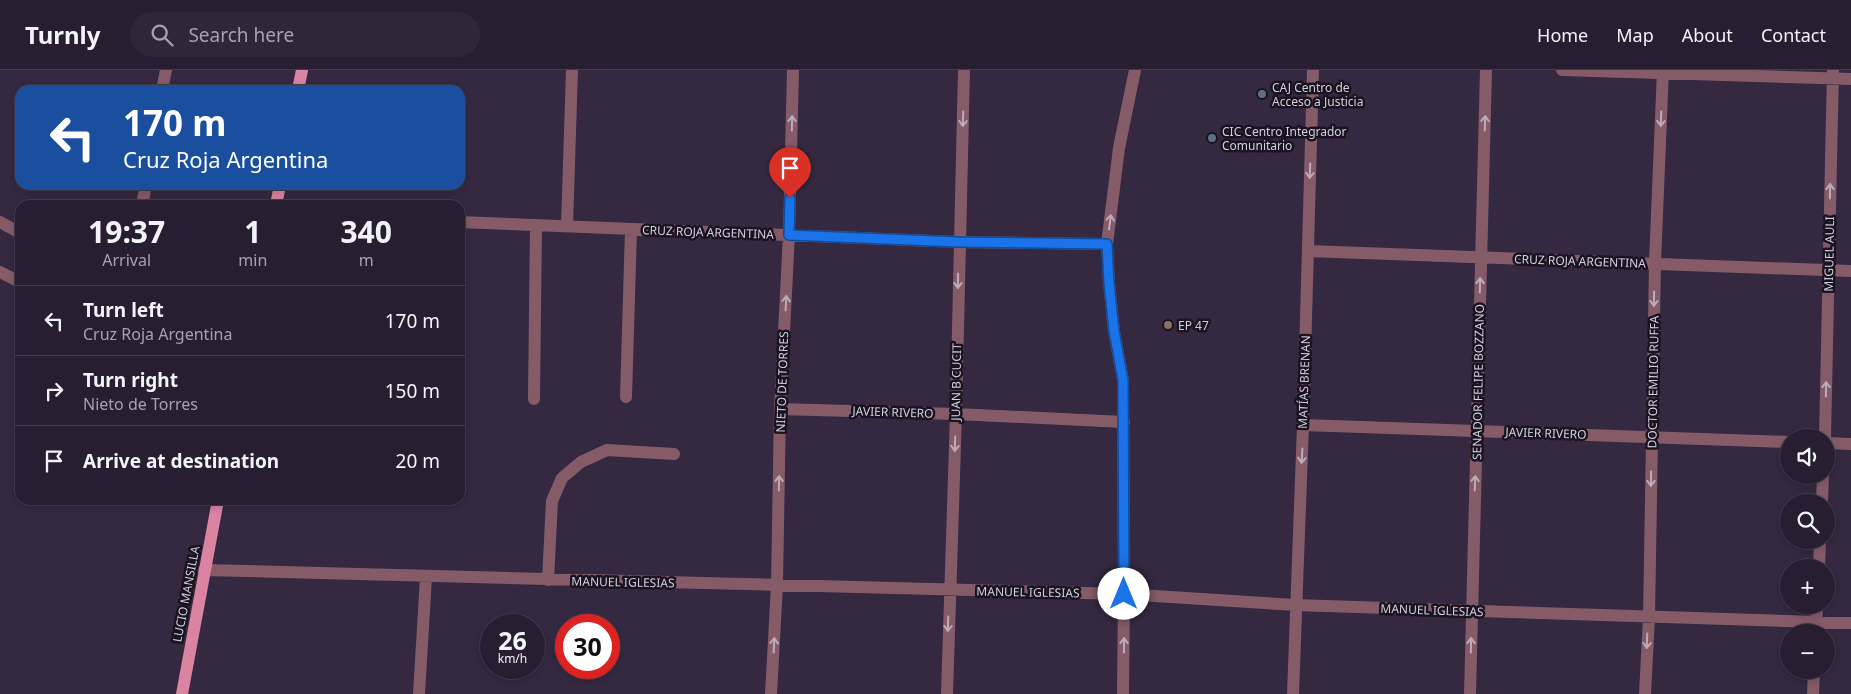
<!DOCTYPE html>
<html lang="en">
<head>
<meta charset="utf-8">
<style>
	:root { --surface:#271f31; --page:#2f2739; --text:#f1f3f6; --muted:#a4a2ab; --line:#433d4d }
	body { margin:0; font-family:"Noto Sans",sans-serif; background:var(--page); color:var(--text); height:100vh; display:flex; flex-direction:column; font-size:19px; white-space:nowrap }
	* { box-sizing:border-box; margin:0 }
	p { font-size:16px; color:var(--muted) }
	.icon { flex:none; width:28px; height:28px; fill:none; stroke:currentColor; stroke-width:2; stroke-linecap:round; stroke-linejoin:round }
	.map { position:relative; flex:1; overflow:hidden }
	.details { position:absolute; left:15px; top:130px; width:450px; height:305px; display:flex; flex-direction:column; background:var(--surface); border-radius:15px; box-shadow:0 2px 8px #0003,0 0 0 1px var(--line) }
	.details>* { flex:none }
	.guide { position:absolute; left:15px; top:15px; width:450px; height:105px; border-radius:15px; box-shadow:0 2px 8px #0003,0 0 0 1px var(--line); background:#1a4fa0; color:#fff; overflow:hidden }
	.buttons { position:absolute; left:1780px; top:359px; display:grid; gap:10px }
	.buttons a { display:grid; place-items:center; width:55px; height:55px; border-radius:50%; background:var(--surface); box-shadow:0 2px 8px #0003,0 0 0 1px var(--line); font-size:25px }
	.speed { position:absolute; left:480px; top:544px; display:flex; gap:10px; font-size:25px; font-weight:700; text-align:center }
	.speed>* { display:grid; place-content:center; width:65px; height:65px; border-radius:50%; background:var(--surface); box-shadow:0 2px 8px #0003,0 0 0 1px var(--line); line-height:1 }
	.speed small { font-size:12px; font-weight:400 }
	.speed .limit { border:8px solid #d22; background:#fff; color:#111 }
	.pin { position:absolute; display:grid; place-items:center; width:42px; height:42px; color:#fff; margin:-51px -21px; border-radius:50% 50% 50% 0; rotate:-45deg; box-shadow:0 0 5px #0007 }
	.pin .icon { rotate:45deg }
	.me { position:absolute; width:55px; margin:-28px; rotate:0deg; stroke-linejoin:round; filter:drop-shadow(0 0 4px #0008) }
	.turn { display:flex; align-items:center; gap:18px; height:105px; padding:0 25px; font-size:22px }
	.turn .icon { width:65px; height:65px; stroke-width:2.5 }
	.turn b { display:block; font-size:35px; line-height:42px }
	.eta { display:flex; justify-content:space-evenly; align-items:center; height:85px; text-align:center }
	.eta b { font-size:30px; font-weight:700; line-height:35px }
	ul { padding:0; list-style:none }
	li { display:flex; align-items:center; gap:15px; height:70px; padding:0 25px; border-top:1px solid var(--line) }
	li div { flex:1 }
	li b { display:block; font-size:19px }
	li em { font-style:normal }
	header { display:flex; align-items:center; gap:30px; box-sizing:border-box; height:70px; padding:0 25px; background:var(--surface); border-bottom:1px solid var(--line) }
	header strong { font-size:24px }
	nav { display:flex; gap:28px; margin-inline-start:auto; font-size:18px }
	.search { width:350px; height:45px; background:var(--page); display:flex; align-items:center; gap:12px; box-sizing:border-box; padding:0 18px; border-radius:28px; color:var(--muted); font-size:19px }
	.map>svg:first-child { display:block }
</style>
</head>
<body>
<header>
<strong>Turnly</strong>
<div class="search"><svg class="icon" aria-label="search" viewBox="0 0 24 24"><circle cx="10" cy="10" r="6"/><path d="M15 15l6 6"/></svg>Search here</div>
<nav><a>Home</a><a>Map</a><a>About</a><a>Contact</a></nav>
</header>
<div class="map">
<svg width="1851" height="624" viewBox="0 0 1851 624">
	<rect width="100%" height="100%" fill="#342941"/>
	<g fill="none" stroke-linecap="round" stroke-linejoin="round">
		<!-- minor -->
		<path stroke="#855b68" stroke-width="12" d="M1562 0 1851 9
			M162 20 166 0
			M142 135 146 115
			M0 152 20 163
			M460 152 959 172 1107 174
			M567 156 572 0
			M1308 181 1851 201
			M0 202 20 212
			M626 327 631 159
			M534 329 536 155
			M780 339 956 344 1124 352
			M1303 355 1789 372
			M1825 368 1833 0
			M1826 373 1851 374
			M1822 432 1823 405
			M1819 498 1820 470
			M204 500 1124 524 1295 535 1851 553
			M548 510 552 431 562 408 581 392 607 380 674 384
			M1816 562 1817 535
			M419 624 426 507
			M771 624 777 515 780 339 789 165 793 0
			M947 624 956 344 964 0
			M1123 624 1124 524 1123 310 1114 261 1109 213 1107 174 1119 78 1135 0
			M1293 624 1303 355 1313 0
			M1470 624 1486 0
			M1645 624 1649 547 1655 193 1663 0
			M1813 624 1814 600"/>
		<!-- major -->
		<path stroke="#da84a2" stroke-width="12" d="M298 20 302 0
			M276 135 280 115
			M182 624 218 430"/>
	</g>
	<!-- one-way arrows -->
	<defs><path id="oneway-shaft" d="M-6 0H5M1.5-3L5.5 0L1.5 3" fill="none" stroke-width="1.6" stroke-linecap="round" stroke-linejoin="round" transform="scale(1.25)"/></defs>
	<g stroke="#bcacbb">
		<use href="#oneway-shaft" transform="translate(963 49) rotate(92)"/>
		<use href="#oneway-shaft" transform="translate(1661 49) rotate(92)"/>
		<use href="#oneway-shaft" transform="translate(792 53) rotate(-89)"/>
		<use href="#oneway-shaft" transform="translate(1485 53) rotate(-88)"/>
		<use href="#oneway-shaft" transform="translate(1310 101) rotate(92)"/>
		<use href="#oneway-shaft" transform="translate(1830 121) rotate(-89)"/>
		<use href="#oneway-shaft" transform="translate(1110 152) rotate(-83)"/>
		<use href="#oneway-shaft" transform="translate(958 211) rotate(91)"/>
		<use href="#oneway-shaft" transform="translate(1480 215) rotate(-89)"/>
		<use href="#oneway-shaft" transform="translate(1654 229) rotate(91)"/>
		<use href="#oneway-shaft" transform="translate(786 233) rotate(-87)"/>
		<use href="#oneway-shaft" transform="translate(1826 319) rotate(-89)"/>
		<use href="#oneway-shaft" transform="translate(955 374) rotate(92)"/>
		<use href="#oneway-shaft" transform="translate(1302 386) rotate(93)"/>
		<use href="#oneway-shaft" transform="translate(1651 409) rotate(91)"/>
		<use href="#oneway-shaft" transform="translate(779 413) rotate(-89)"/>
		<use href="#oneway-shaft" transform="translate(1475 413) rotate(-88)"/>
		<use href="#oneway-shaft" transform="translate(948 554) rotate(92)"/>
		<use href="#oneway-shaft" transform="translate(1647 571) rotate(92)"/>
		<use href="#oneway-shaft" transform="translate(774 575) rotate(-87)"/>
		<use href="#oneway-shaft" transform="translate(1124 575) rotate(-89)"/>
		<use href="#oneway-shaft" transform="translate(1471 575) rotate(-89)"/>
	</g>
	<g fill="none" stroke-linecap="round" stroke-linejoin="round">
		<defs>
			<path id="route" d="M790 128 789 165 959 172 1107 174 1109 213 1114 261 1123 310 1124 524"/>
		</defs>
		<!-- route casing -->
		<use href="#route" stroke="#114b97" stroke-width="12"/>
		<!-- route -->
		<use href="#route" stroke="#1a73e8" stroke-width="9"/>
	</g>
	<!-- markers -->
	<g fill="#5c6f8a" stroke="#19141f" stroke-width="2">
		<circle cx="1262" cy="24" r="5"/>
		<circle cx="1212" cy="68" r="5"/>
	</g>
	<circle fill="#8d6e63" stroke="#19141f" stroke-width="2" cx="1168" cy="255" r="5"/>
	<g text-anchor="middle" dominant-baseline="central" stroke-width="5" stroke-linejoin="round" paint-order="stroke">
		<!-- poi labels -->
		<g font-size="12" fill="#d4cede" stroke="#19141f" text-anchor="start">
			<text x="1272" y="17">CAJ Centro de<tspan x="1272" dy="14">Acceso a Justicia</tspan></text>
			<text x="1222" y="61">CIC Centro Integrador<tspan x="1222" dy="14">Comunitario</tspan></text>
			<text x="1178" y="255">EP 47</text>
		</g>
		<!-- street labels -->
		<g font-size="12" fill="#d4cede" stroke="#19141f">
			<text transform="translate(708 162) rotate(2)">CRUZ ROJA ARGENTINA</text>
			<text transform="translate(1829 184) rotate(-89)">MIGUEL AULI</text>
			<text transform="translate(1580 191) rotate(2)">CRUZ ROJA ARGENTINA</text>
			<text transform="translate(782 312) rotate(-88)">NIETO DE TORRES</text>
			<text transform="translate(956 312) rotate(-89)">JUAN B CUCIT</text>
			<text transform="translate(1304 312) rotate(-88)">MATÍAS BRENAN</text>
			<text transform="translate(1478 312) rotate(-89)">SENADOR FELIPE BOZZANO</text>
			<text transform="translate(1653 312) rotate(-89)">DOCTOR EMILIO RUFFA</text>
			<text transform="translate(893 342) rotate(2)">JAVIER RIVERO</text>
			<text transform="translate(1546 363) rotate(2)">JAVIER RIVERO</text>
			<text transform="translate(623 512) rotate(1)">MANUEL IGLESIAS</text>
			<text transform="translate(1028 522) rotate(1)">MANUEL IGLESIAS</text>
			<text transform="translate(186 524) rotate(-79)">LUCIO MANSILLA</text>
			<text transform="translate(1432 540) rotate(2)">MANUEL IGLESIAS</text>
		</g>
	</g>
</svg>
<div class="buttons">
<a><svg class="icon" aria-label="sound" viewBox="0 0 24 24"><path d="M4 9h4l5-4v14l-5-4H4zM17 9q2 3 0 6"/></svg></a>
<a><svg class="icon" aria-label="search" viewBox="0 0 24 24"><circle cx="10" cy="10" r="6"/><path d="M15 15l6 6"/></svg></a>
<a>+</a>
<a>−</a>
</div>
<div class="speed"><div>26<small>km/h</small></div><div class="limit">30</div></div>
<div class="pin" style="left:790px;top:128px;background:#d93025"><svg class="icon" aria-label="arrive" viewBox="0 0 24 24"><path d="M6 21V4h12l-3 4 3 4H6"/></svg></div>
<svg class="me" style="left:1124px;top:524px" viewBox="-20 -20 40 40"><circle r="19" fill="#fff"/><path d="M0-13L10 11 0 6-10 11z" fill="#1a73e8"/></svg>
<div class="guide">
<div class="turn"><svg class="icon" aria-label="left" viewBox="0 0 24 24"><path d="M17 20v-9H6M10 6l-5 5 5 5"/></svg><div><b>170 m</b>Cruz Roja Argentina</div></div>
</div>
<section class="details">
<div class="eta">
<div><b>19:37</b><p>Arrival</p></div>
<div><b>1</b><p>min</p></div>
<div><b>340</b><p>m</p></div>
</div>
<ul>
<li><svg class="icon" aria-label="left" viewBox="0 0 24 24"><path d="M17 20v-9H6M10 6l-5 5 5 5"/></svg><div><b>Turn left</b><p>Cruz Roja Argentina</p></div><em>170 m</em></li>
<li><svg class="icon" aria-label="right" viewBox="0 0 24 24"><path d="M7 20v-9h11M14 6l5 5-5 5"/></svg><div><b>Turn right</b><p>Nieto de Torres</p></div><em>150 m</em></li>
<li><svg class="icon" aria-label="arrive" viewBox="0 0 24 24"><path d="M6 21V4h12l-3 4 3 4H6"/></svg><div><b>Arrive at destination</b></div><em>20 m</em></li>
</ul>
</section>
</div>
</body>
</html>
